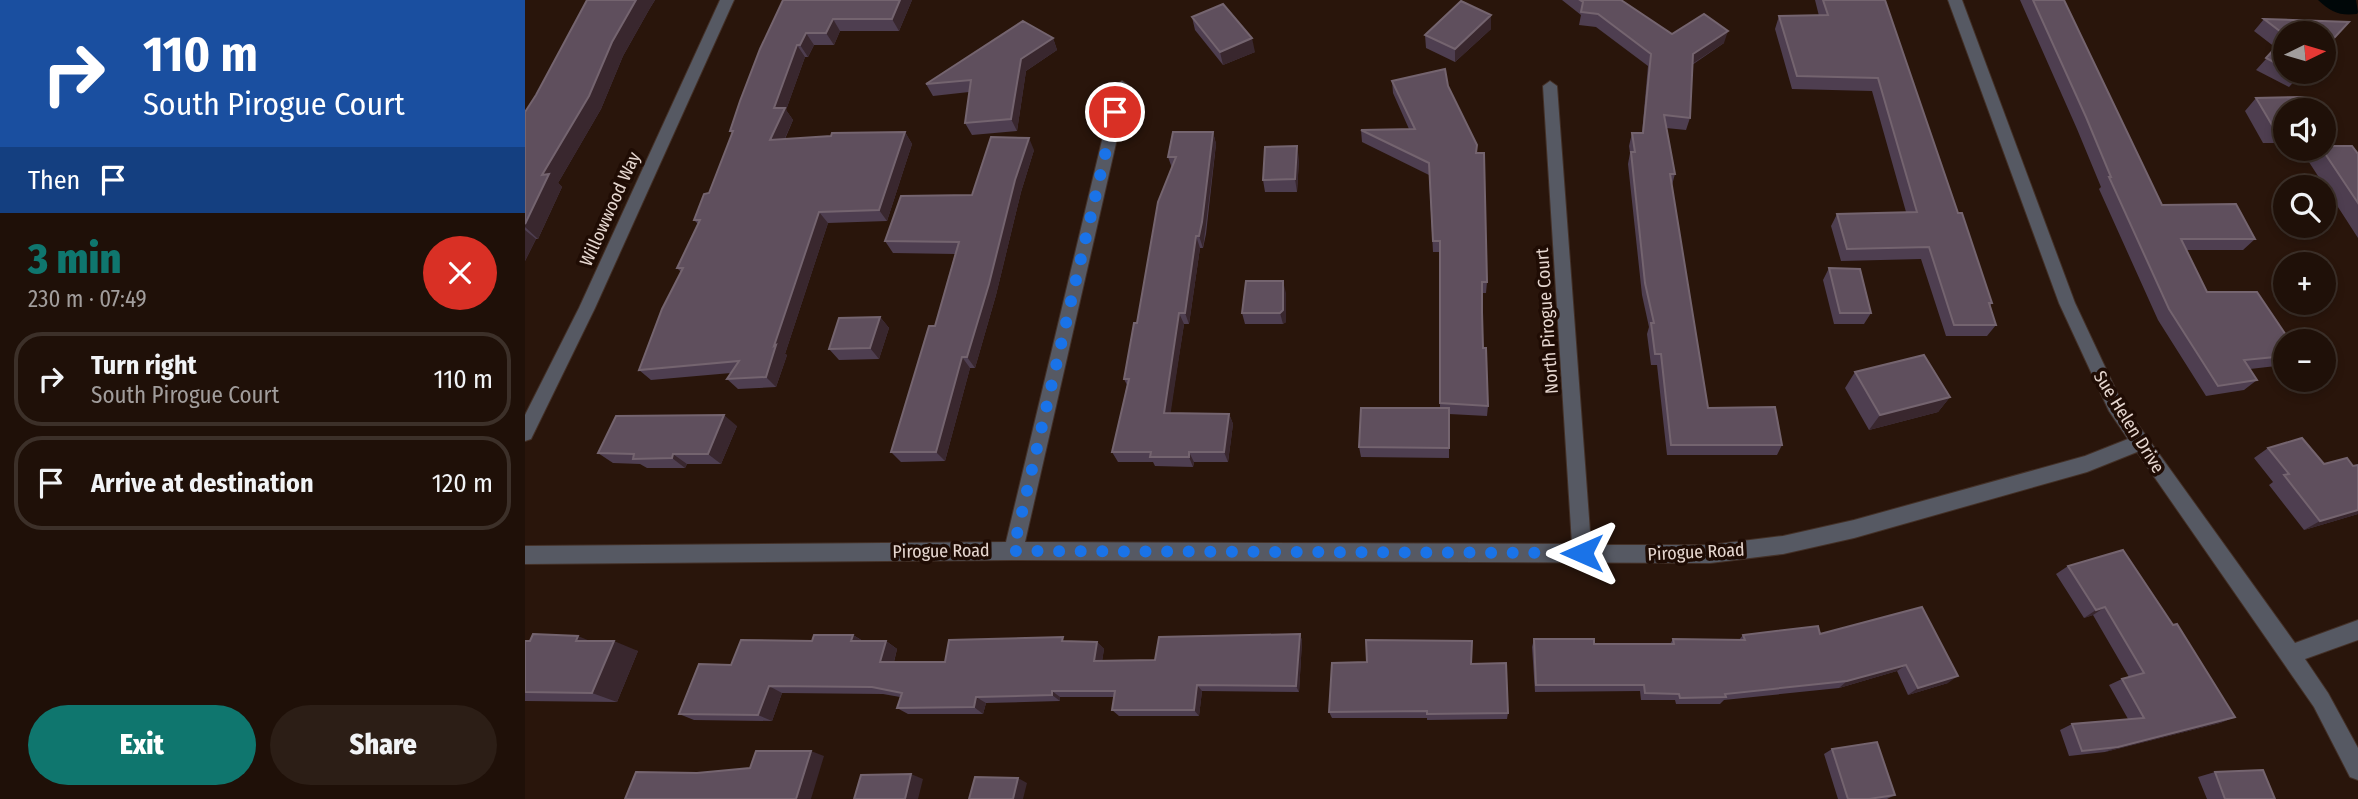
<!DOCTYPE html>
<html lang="en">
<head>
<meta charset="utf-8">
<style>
	:root { --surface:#1f1008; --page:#2c1e16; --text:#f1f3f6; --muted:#a19d9c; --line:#3c3029; --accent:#0f766e }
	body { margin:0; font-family:"Fira Sans Condensed",sans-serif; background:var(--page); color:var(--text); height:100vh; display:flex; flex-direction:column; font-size:26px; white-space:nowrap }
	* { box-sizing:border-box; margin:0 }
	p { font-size:23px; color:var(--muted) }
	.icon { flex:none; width:38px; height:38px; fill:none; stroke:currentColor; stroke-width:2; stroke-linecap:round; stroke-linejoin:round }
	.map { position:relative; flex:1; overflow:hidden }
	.details { display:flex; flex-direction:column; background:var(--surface); width:525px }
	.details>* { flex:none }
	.top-card { background:#1a4fa0; color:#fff; overflow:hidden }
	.needle { width:46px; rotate:85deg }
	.buttons { position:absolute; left:1748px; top:21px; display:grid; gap:14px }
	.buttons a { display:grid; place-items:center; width:63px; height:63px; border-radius:50%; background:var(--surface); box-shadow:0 4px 10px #0003,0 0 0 2px var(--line); font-size:35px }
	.pin { position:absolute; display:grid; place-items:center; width:60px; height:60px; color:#fff; margin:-30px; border:4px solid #fff; border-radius:50%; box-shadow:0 2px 7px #0007 }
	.me { position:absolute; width:77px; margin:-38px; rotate:270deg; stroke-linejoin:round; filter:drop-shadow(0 0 5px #0008) }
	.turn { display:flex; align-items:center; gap:24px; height:147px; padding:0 28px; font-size:32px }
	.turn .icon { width:91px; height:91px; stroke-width:2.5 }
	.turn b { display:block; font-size:49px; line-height:60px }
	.then { display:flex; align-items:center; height:66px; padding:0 28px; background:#0003; gap:14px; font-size:26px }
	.round { display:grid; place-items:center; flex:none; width:74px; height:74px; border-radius:37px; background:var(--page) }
	.head { display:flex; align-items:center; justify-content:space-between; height:119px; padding:0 28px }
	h1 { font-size:42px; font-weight:800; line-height:52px; color:var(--accent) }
	.button { display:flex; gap:14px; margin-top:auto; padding:14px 28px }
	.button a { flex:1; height:80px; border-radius:42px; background:var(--accent); color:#fff; font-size:28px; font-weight:800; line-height:80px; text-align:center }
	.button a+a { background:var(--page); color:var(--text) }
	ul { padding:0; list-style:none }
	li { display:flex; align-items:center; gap:21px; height:94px; margin:0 14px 10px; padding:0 14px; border:4px solid var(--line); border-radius:28px }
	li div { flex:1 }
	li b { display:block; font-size:26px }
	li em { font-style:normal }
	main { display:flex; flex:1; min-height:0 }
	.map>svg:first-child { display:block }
</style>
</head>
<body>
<main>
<section class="details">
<div class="top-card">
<div class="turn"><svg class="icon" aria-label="right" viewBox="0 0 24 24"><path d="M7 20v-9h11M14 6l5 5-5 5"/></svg><div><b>110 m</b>South Pirogue Court</div></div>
<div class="then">Then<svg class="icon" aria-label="arrive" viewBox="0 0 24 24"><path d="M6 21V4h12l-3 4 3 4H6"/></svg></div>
</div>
<div class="head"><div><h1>3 min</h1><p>230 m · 07:49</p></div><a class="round" style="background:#d93025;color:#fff"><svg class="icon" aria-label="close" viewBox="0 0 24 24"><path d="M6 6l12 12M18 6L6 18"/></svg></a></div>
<ul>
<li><svg class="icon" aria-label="right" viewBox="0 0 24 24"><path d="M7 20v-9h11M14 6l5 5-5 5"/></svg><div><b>Turn right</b><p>South Pirogue Court</p></div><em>110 m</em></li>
<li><svg class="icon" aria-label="arrive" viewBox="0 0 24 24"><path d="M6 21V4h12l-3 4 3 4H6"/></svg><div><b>Arrive at destination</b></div><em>120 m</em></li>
</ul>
<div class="button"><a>Exit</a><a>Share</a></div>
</section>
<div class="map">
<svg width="1833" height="799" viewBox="0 0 1833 799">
	<rect width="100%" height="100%" fill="#29150b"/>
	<!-- water -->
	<path fill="#000708" d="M1793 0H1831L1833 12 1832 14C1814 16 1806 12 1793 0Z"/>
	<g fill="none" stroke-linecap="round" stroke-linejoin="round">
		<defs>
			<path id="street" d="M195 0H209L70 308 6 439 0 441V415L54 308Z
				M1423 0H1437L1550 303 1596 401 1770 643 1833 620V640L1780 659 1803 693 1833 748V780L1825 777 1789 707 1612 452 1562 472 1329 538 1258 554 1185 563 488 560 0 564V546L481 542 590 86 597 81 604 86 500 542 1047 544 1018 86 1025 81 1032 86 1066 545H1185L1258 536 1329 520 1560 456 1603 439 1584 411 1534 303Z"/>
		</defs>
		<!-- street casing -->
		<use href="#street" stroke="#433027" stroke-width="2"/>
		<!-- street -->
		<use href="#street" fill="#565963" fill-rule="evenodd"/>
	</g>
	<!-- wall -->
	<path fill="#4e3e50" d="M62 0H130L125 8 98 56 76 109 33 183 37 187 13 239H11L0 261V112L11 95Z
		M258 0H387L374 31H315L309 45H289L283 57H280L261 110 268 120 260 139 380 132 387 144 362 221 303 223 260 354 262 355 251 387 213 389 202 379 206 373 126 380 114 370 156 272 152 268 173 224 169 220 184 193 207 133 205 131Z
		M1037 0H1096L1147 34 1199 43 1167 65 1165 118 1161 130 1141 128 1150 174 1147 185 1183 408 1257 445 1252 455H1142L1132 365H1126L1122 334 1124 327 1117 295 1103 164 1105 153 1104 146 1107 133H1117L1123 66 1071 27 1054 25 1056 15Z
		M1290 0H1360L1433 213 1467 303 1465 306 1471 325 1462 336H1421L1396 259 1316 261 1306 226 1312 214 1381 212 1347 91 1267 89 1250 29 1254 16H1294Z
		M1495 0H1539L1637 205 1730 239 1718 250H1662L1682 292 1760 341V365L1725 369 1732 380 1719 390 1681 396 1633 320 1574 189 1576 187 1552 129Z
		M667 17 730 52 698 65 670 30Z
		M1739 19 1760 33V72H1778L1764 87 1731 70 1751 48 1729 31Z
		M966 29 930 62 901 48 900 35Z
		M528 38 532 50 501 71 492 131 447 135 440 123 444 92 408 96 401 84Z
		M867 81 923 86 952 153 962 282 961 293H957V312L958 348 963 406 962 416 924 414V458L836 457 834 447 915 408V252H908L904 175 837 142 836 130 884 129 868 93Z
		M1731 98 1760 110V143H1738L1720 111Z
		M688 132 691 144 681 234 678 248H675L664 324H659L645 413 704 414 708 424 703 462H669L668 467 630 466 628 462H593L587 452 602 385 599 379 647 168 643 157Z
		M1793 149 1833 154V238L1782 159Z
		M509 150 496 192 471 295 450 368H445L420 461 376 462 366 452 410 326 430 254 368 253 360 241 447 195Z
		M774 159 772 192H740L738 180Z
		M1304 268 1346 313 1339 324H1309L1298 280Z
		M761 293V322L758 324H720L717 313Z
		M355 317 364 328 354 359 314 360 304 349Z
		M1330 372 1425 397 1413 412 1344 430 1320 388Z
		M212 426 196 464H162L160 468H122L115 464 88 463 73 453Z
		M1743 448 1799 464 1828 466 1833 465V514L1779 530 1744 485 1748 482 1729 458Z
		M1543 566 1710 717 1695 723 1580 752 1544 756 1535 730 1547 724 1603 719 1584 685 1597 679 1604 677 1568 615 1559 618 1531 574Z
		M1397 607 1423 683 1383 695 1372 671 1314 688 1199 700 1195 704H1151L1150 700H1116L1115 691 1010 692 1007 647 1009 639 1069 644H1145L1148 639 1214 640 1218 635 1295 634Z
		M775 634 777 641 774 692 677 691 674 716H594L587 710 589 697H535V701L461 703 458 714H383L372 708 375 697 358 694 257 693 247 721 169 720 154 714 206 665 287 641 328 635 338 641H361L372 649 369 662H420L543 642H572L579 649 577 661 630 660Z
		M0 641H66L113 651 92 702 0 701Z
		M946 664 983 713 982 719 902 720V718H807L804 712Z
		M1307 749 1370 795 1362 799H1313L1299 754Z
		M1690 772 1750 799H1682L1673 777Z"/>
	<!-- shaded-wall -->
	<path fill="#39272e" d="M111 0H130L125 8 98 56 76 109 33 183 37 187 13 239 0 227V224L17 175 87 42Z
		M375 0H387L374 31 367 19Z
		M966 15V29L930 62V49Z
		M308 19 315 31 309 45 301 33Z
		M1203 31 1199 43 1164 66 1168 54Z
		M281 33 289 45 283 57 275 45Z
		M528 38 532 50 501 71 492 131 486 119 496 59Z
		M727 38 730 52 698 65 695 52Z
		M272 45 280 57 261 110 268 120 254 151 245 140 249 108Z
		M380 132 387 144 362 221 354 210Z
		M688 132 691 144 678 248 674 236Z
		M504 138 509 150 496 192 471 295 450 368 442 357 490 180Z
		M772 146 774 159 772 192 770 179Z
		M294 212 303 223 260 354 262 355 251 387 241 377 249 346Z
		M0 230 11 239 0 261Z
		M671 236 675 248 664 324 660 313Z
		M758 281 761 293V322L758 324 755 313Z
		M654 313 659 324 644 424 639 413Z
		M355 317 364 328 354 359 345 348Z
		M437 357 445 368 420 461 411 452Z
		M1425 397 1413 412 1344 430 1355 415Z
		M704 414 708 424 703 462 699 452Z
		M199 415 212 426 196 464 183 454Z
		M664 452 669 462 668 467 664 457Z
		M148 454 162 464 160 468 147 458Z
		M1833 510V514L1779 530 1795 521Z
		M1580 607 1568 615 1559 618 1571 610Z
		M775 634 777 641 774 692 771 686Z
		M328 635 339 642 326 641Z
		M53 636 77 646 51 641Z
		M89 641 113 651 92 702 67 693Z
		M361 641 372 649 367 669 355 662Z
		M572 642 579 649 576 668 569 661Z
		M1381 665 1372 671 1314 688 1322 681Z
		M1433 676 1423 683 1383 695 1393 688Z
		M672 685 677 691 674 716 669 710Z
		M244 686 257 693 247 721 233 715Z
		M527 691 535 697V701L527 695Z
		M451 697 461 703 458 714 449 707Z
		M1710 717 1695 723 1580 752 1593 747Z
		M286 751 299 756 286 799H271Z
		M386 774 398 779 393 799H380Z
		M493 778 502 783 498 799H488Z"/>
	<!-- building -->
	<path fill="#5f4f5d" stroke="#74646f" stroke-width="2" d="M62 0H111L87 42 64 96 17 175 24 174 0 224V112L11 95Z
		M258 0H375L367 19H308L301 33H281L275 45H272L249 108H260L245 140 306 136 307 133 380 132 354 210 294 212 249 346 251 345 241 377 202 379 214 361 114 370 137 309 158 268H152L175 220H169L179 194 184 193 208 131H205L215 101 235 49Z
		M1055 0H1096L1147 34 1179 14 1203 31 1168 54 1165 118 1139 115 1150 174H1145L1183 408 1250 407 1257 445H1146L1136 354H1130L1126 323H1129L1120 283 1106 152H1110L1107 133H1118L1126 54 1073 14 1056 12 1058 2Z
		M1298 0H1360L1433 213H1437L1467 303H1464L1471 325H1429L1404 247 1322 249 1312 214 1392 212 1353 78 1272 76 1254 16 1303 15Z
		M1508 0H1539L1637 205 1711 204 1730 239H1656L1682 292H1732L1765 341H1760V356L1719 360 1732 380 1693 386 1644 309 1584 177H1586L1561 117Z
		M936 1 966 15 930 49 900 35Z
		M698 4 727 38 695 52 667 17Z
		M1739 19 1824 22 1799 49V33H1760V35Z
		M498 21 528 38 496 59 486 119 440 123 446 80 401 84Z
		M1760 37V68L1741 58Z
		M920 69 923 86 952 145 951 153H959L962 282H957V312L958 348H961L963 406 915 403V241H908L904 163 836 130 890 129 867 81Z
		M1768 72H1778L1775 75Z
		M1779 97 1787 110H1760V130H1750L1731 98Z
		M648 132H688L677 222 674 236H671L660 313H654L639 413 704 414 699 452H664V457H625L626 452H587L604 379H599L609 323H612L633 202 651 157H643Z
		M466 137 504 138 490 180 464 284 442 357H437L411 452H366L404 326H410L434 242 360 241 376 196 447 195Z
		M772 146 770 179 738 180 740 147Z
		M1799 146H1827L1833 154V203L1797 149H1799Z
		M1304 268 1335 269 1346 313H1315Z
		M721 281H758V310L755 313H717Z
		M355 317 345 348 304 349 314 318Z
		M1399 355 1425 397 1355 415 1330 372Z
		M836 408H924V448L834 447Z
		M199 415 183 454H148L147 458 108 459 109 454 73 453 91 416Z
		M1777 438 1799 464 1822 458 1828 466 1833 465V510L1795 521 1759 475 1764 474 1743 448Z
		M1598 550 1648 625 1652 624 1710 717 1593 747 1557 751 1547 724 1619 718 1597 679 1619 673 1580 607 1571 610 1543 566Z
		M1397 607 1433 676 1393 688 1381 665 1322 681 1200 694 1201 697 1155 698 1154 694 1120 693 1119 685H1011L1009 639H1069V644H1149L1148 639 1220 640 1218 635 1293 626 1295 634Z
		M8 634 53 636 51 641H89L67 693 0 692V641H5Z
		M775 634 771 686 672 685 669 710H587L590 691H527V695L451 697 449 707 372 708 377 693 347 687 244 686 233 715 154 714 174 664 206 665 216 640 287 641 289 635H328L326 641H361L355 662H420L424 640 538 637 537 641 572 642 569 661 630 660 634 637Z
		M841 640 947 641 946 664 981 663 983 713 902 714V711L804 712 807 663 842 662Z
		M1352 742 1370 795 1344 799H1323L1307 749Z
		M231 751H286L271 799H100L111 772 172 773 225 768Z
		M1738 770 1750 799H1700L1690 772Z
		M386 774 380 799H329L336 775Z
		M450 777 493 778 488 799H444Z"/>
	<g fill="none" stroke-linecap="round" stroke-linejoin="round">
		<!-- route -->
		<path stroke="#1a73e8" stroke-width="12" stroke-dasharray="0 21.6" d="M590 112 488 551 1057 553"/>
	</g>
	<g text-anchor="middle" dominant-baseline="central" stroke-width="7" stroke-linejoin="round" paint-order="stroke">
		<!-- street labels -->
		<g font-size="18" fill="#e6d7d0" stroke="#1f0c04">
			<text transform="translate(85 209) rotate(-66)">Willowwood Way</text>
			<text transform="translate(1022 321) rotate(-94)">North Pirogue Court</text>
			<text transform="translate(1604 422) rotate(58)">Sue Helen Drive</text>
			<text transform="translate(416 551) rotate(-1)">Pirogue Road</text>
			<text transform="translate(1171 552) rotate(-3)">Pirogue Road</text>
		</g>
	</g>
</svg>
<div class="buttons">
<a><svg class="needle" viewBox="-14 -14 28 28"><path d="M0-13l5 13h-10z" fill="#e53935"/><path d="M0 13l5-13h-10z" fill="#a19d9c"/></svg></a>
<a><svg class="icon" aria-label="sound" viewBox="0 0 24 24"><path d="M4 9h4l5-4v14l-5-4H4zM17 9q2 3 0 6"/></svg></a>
<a><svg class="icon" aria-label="search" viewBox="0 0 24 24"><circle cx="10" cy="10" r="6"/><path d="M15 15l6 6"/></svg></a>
<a>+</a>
<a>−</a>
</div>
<div class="pin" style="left:590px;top:112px;background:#d93025"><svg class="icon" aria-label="arrive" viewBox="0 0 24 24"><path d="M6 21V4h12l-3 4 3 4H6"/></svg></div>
<svg class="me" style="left:1057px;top:553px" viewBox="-20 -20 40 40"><path d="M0-17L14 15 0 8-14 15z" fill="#1a73e8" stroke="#fff" stroke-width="4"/></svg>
</div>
</main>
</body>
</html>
